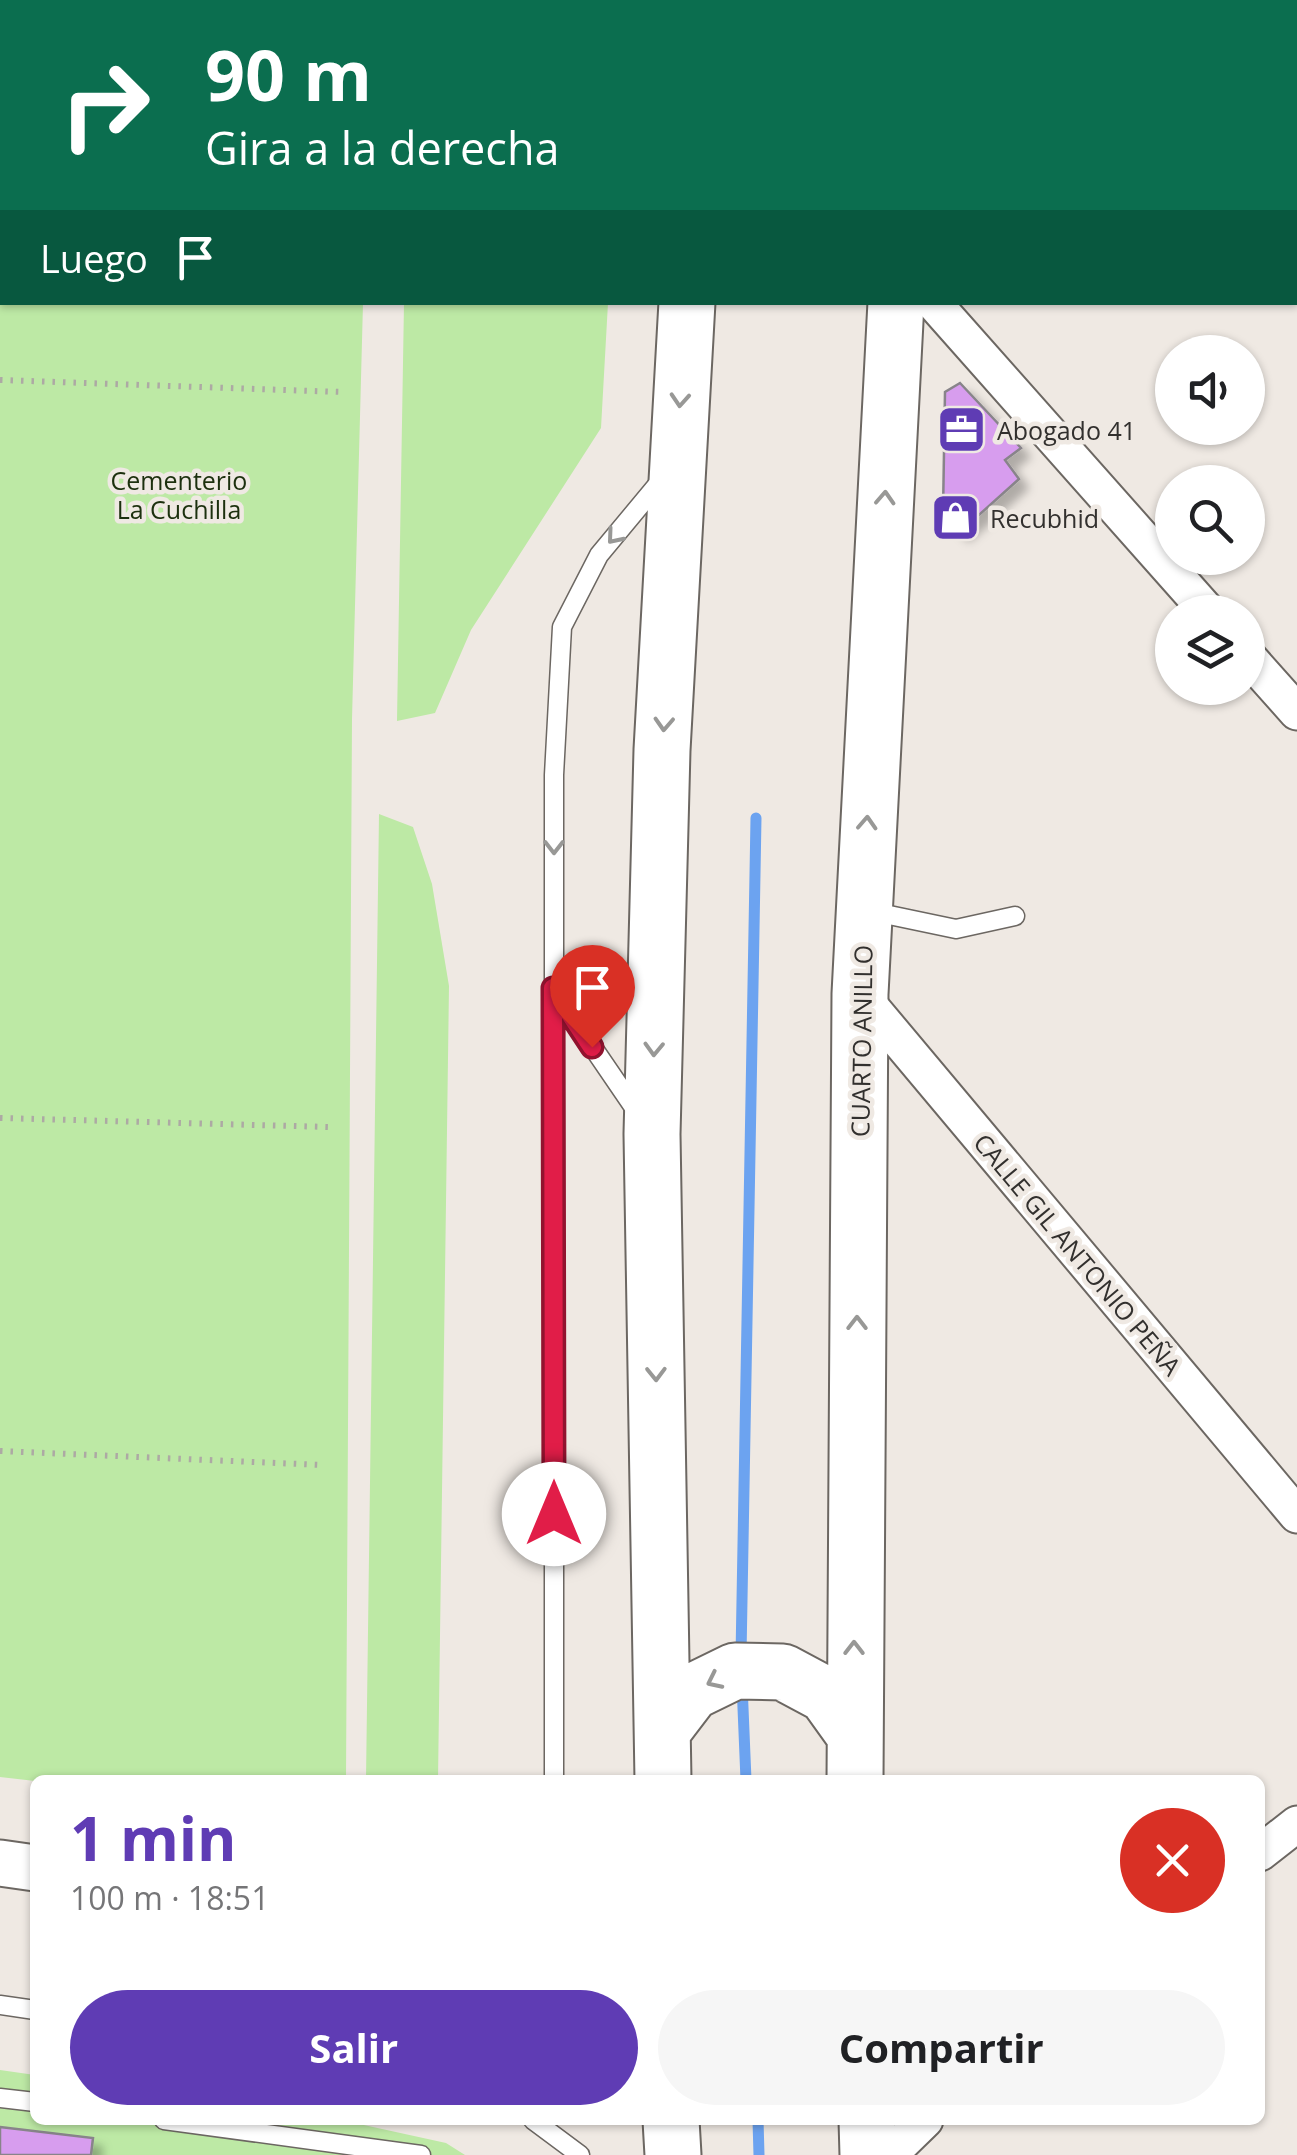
<!DOCTYPE html>
<html lang="es">
<head>
<meta charset="utf-8">
<style>
	:root { --surface:#fff; --page:#f6f6f6; --text:#202124; --muted:#757577; --accent:#5f3cb4 }
	body { margin:0; font-family:"Open Sans",sans-serif; background:var(--page); color:var(--text); height:100vh; display:flex; flex-direction:column; font-size:38px; white-space:nowrap }
	* { box-sizing:border-box; margin:0 }
	p { font-size:32px; color:var(--muted) }
	.icon { flex:none; width:55px; height:55px; fill:none; stroke:currentColor; stroke-width:2; stroke-linecap:round; stroke-linejoin:round }
	.map { position:relative; flex:1; overflow:hidden }
	.panel { position:absolute; left:30px; top:1775px; width:1235px; height:350px; display:flex; flex-direction:column; background:var(--surface); border-radius:15px; box-shadow:0 2px 8px #0004 }
	.panel>* { flex:none }
	.hud { position:absolute; left:0px; top:0px; width:1298px; height:305px; box-shadow:0 2px 8px #0004; background:#0b6e4f; color:#fff; overflow:hidden }
	.tools { position:absolute; left:1155px; top:335px; display:grid; gap:20px }
	.tools a { display:grid; place-items:center; width:110px; height:110px; border-radius:50%; background:var(--surface); box-shadow:0 2px 8px #0004; font-size:50px }
	.pin { position:absolute; display:grid; place-items:center; width:85px; height:85px; color:#fff; margin:-102px -42px; border-radius:50% 50% 50% 0; rotate:-45deg; box-shadow:0 0 10px #0007 }
	.pin .icon { rotate:45deg }
	.me { position:absolute; width:110px; margin:-55px; rotate:0deg; stroke-linejoin:round; filter:drop-shadow(0 0 8px #0008) }
	.turn { display:flex; align-items:center; gap:35px; height:210px; padding:0 40px; font-size:45px }
	.turn .icon { width:130px; height:130px; stroke-width:2.5 }
	.turn b { display:block; font-size:70px; line-height:85px }
	.then { display:flex; align-items:center; height:95px; padding:0 40px; background:#0003; gap:20px; font-size:38px }
	.round { display:grid; place-items:center; flex:none; width:105px; height:105px; border-radius:52px; background:var(--page) }
	.head { display:flex; align-items:center; justify-content:space-between; height:170px; padding:0 40px }
	h1 { font-size:60px; font-weight:700; line-height:75px; color:var(--accent) }
	.cta { display:flex; gap:20px; margin-top:auto; padding:20px 40px }
	.cta a { flex:1; height:115px; border-radius:60px; background:var(--accent); color:#fff; font-size:40px; font-weight:700; line-height:115px; text-align:center }
	.cta a+a { background:var(--page); color:var(--text) }
	.map>svg:first-child { display:block }
</style>
</head>
<body>
<div class="map">
<svg width="1297" height="2155" viewBox="0 0 1297 2155">
	<defs>
		<filter id="shadow"><feDropShadow dx="9" dy="9" stdDeviation="5" flood-color="#0004"/></filter>
	</defs>
	<rect width="100%" height="100%" fill="#efe9e3"/>
	<!-- green -->
	<path fill="#bde9a5" d="M0 0H371L2 2V302L363 303 352 719 346 1780 35 1781 0 1777Z
		M404 303H608L601 428 471 630 435 713 397 721Z
		M379 814 413 827 432 884 449 986 438 1780H366Z
		M0 2070 35 2075V2120H341L446 2143 465 2155H0Z"/>
	<g fill="none" stroke-linecap="round" stroke-linejoin="round">
		<!-- stream -->
		<path stroke="#6ca3f0" stroke-width="11" d="M741 1656 756 818
			M742 1684 746 1780
			M758 2120 759 2155"/>
	</g>
	<!-- building -->
	<path fill="#d79dee" stroke="#88848a" stroke-width="2.5" filter="url(#shadow)" d="M960 383 1021 448 1005 460 1019 479 960 532 943 513 945 392Z
		M0 2127 93 2138 91 2155H0Z"/>
	<g fill="none" stroke-linecap="round" stroke-linejoin="round">
		<defs>
			<path id="service" d="M870 911 956 929 1015 916
				M553 989 637 1112
				M554 1780V775L562 627 599 555 663 478
				M0 2005 35 2010
				M0 2098 35 2102
				M164 2120 421 2155
				M533 2120 580 2155"/>
			<path id="minor" d="M933 302 1208 612
				M1248 657 1297 712
				M860 994 1297 1515
				M1260 1853 1297 1824
				M889 2155 925 2120"/>
			<path id="tertiary" d="M0 1863 35 1868"/>
			<path id="secondary" d="M659 0 661 2"/>
			<path id="trunk" d="M708 2V0
				M929 2 930 0
				M663 1730 692 1692 735 1671 783 1672 826 1695 854 1734
				M663 1780 652 1134 662 750 687 302
				M855 1780 860 994 896 302
				M671 2120 673 2155
				M867 2120 868 2155"/>
		</defs>
		<!-- service casing -->
		<use href="#service" stroke="#6c6762" stroke-width="21"/>
		<!-- minor casing -->
		<use href="#minor" stroke="#6c6762" stroke-width="39"/>
		<!-- tertiary casing -->
		<use href="#tertiary" stroke="#6c6762" stroke-width="49"/>
		<!-- secondary casing -->
		<use href="#secondary" stroke="#6c6762" stroke-width="54"/>
		<!-- trunk casing -->
		<use href="#trunk" stroke="#6c6762" stroke-width="59"/>
		<!-- path -->
		<path stroke="#ada9a4" stroke-width="6" stroke-dasharray="2.5 8" stroke-linecap="butt" d="M0 48H2
			M0 380 342 392
			M0 1118 329 1127
			M0 1451 323 1465"/>
		<!-- service -->
		<use href="#service" stroke="#fff" stroke-width="18"/>
		<!-- minor -->
		<use href="#minor" stroke="#fff" stroke-width="35"/>
		<!-- tertiary -->
		<use href="#tertiary" stroke="#fff" stroke-width="45"/>
		<!-- secondary -->
		<use href="#secondary" stroke="#fff" stroke-width="50"/>
		<!-- trunk -->
		<use href="#trunk" stroke="#fff" stroke-width="55"/>
	</g>
	<!-- one-way arrows -->
	<defs><path id="oneway-chevron" d="M-2-3.5L2.5 0L-2 3.5" fill="none" stroke-width="1.6" stroke-linecap="round" stroke-linejoin="round" transform="scale(2.5)"/></defs>
	<g stroke="#989896">
		<use href="#oneway-chevron" transform="translate(680 400) rotate(94)"/>
		<use href="#oneway-chevron" transform="translate(885 498) rotate(-87)"/>
		<use href="#oneway-chevron" transform="translate(614 537) rotate(130)"/>
		<use href="#oneway-chevron" transform="translate(664 724) rotate(93)"/>
		<use href="#oneway-chevron" transform="translate(867 823) rotate(-87)"/>
		<use href="#oneway-chevron" transform="translate(554 847) rotate(90)"/>
		<use href="#oneway-chevron" transform="translate(654 1049) rotate(92)"/>
		<use href="#oneway-chevron" transform="translate(857 1323) rotate(-90)"/>
		<use href="#oneway-chevron" transform="translate(656 1374) rotate(89)"/>
		<use href="#oneway-chevron" transform="translate(854 1648) rotate(-90)"/>
		<use href="#oneway-chevron" transform="translate(714 1681) rotate(154)"/>
	</g>
	<g fill="none" stroke-linecap="round" stroke-linejoin="round">
		<defs>
			<path id="route" d="M554 1514 553 988 592 1047"/>
		</defs>
		<!-- route casing -->
		<use href="#route" stroke="#92132f" stroke-width="25"/>
		<!-- route -->
		<use href="#route" stroke="#e11d48" stroke-width="18"/>
	</g>
	<!-- icons -->
	<defs>
		<symbol id="office-square" viewBox="-11 -11 22 22"><rect x="-9" y="-9" width="18" height="18" rx="4" fill="#5f3cb4" stroke="#efe9e3"/><path d="M-6-3h4V-5.5h4V-3h4V5H-6ZM-1-4.5V-3h2v-1.5ZM-6 0V1H6V0Z" fill="#fff"/></symbol>
		<symbol id="shop-square" viewBox="-11 -11 22 22"><rect x="-9" y="-9" width="18" height="18" rx="4" fill="#5f3cb4" stroke="#efe9e3"/><path d="M-5-2.5h2.3a2.7 3.5 0 0 1 5.4 0H5L5.5 6h-11ZM-1.5-2.5h3a1.5 2.3 0 0 0-3 0Z" fill="#fff"/></symbol>
	</defs>
	<g fill-rule="evenodd">
		<use href="#office-square" x="934" y="402" width="55" height="55"/>
		<use href="#shop-square" x="928" y="490" width="55" height="55"/>
	</g>
	<g text-anchor="middle" dominant-baseline="central" stroke-width="9" stroke-linejoin="round" paint-order="stroke">
		<!-- poi labels -->
		<g font-size="25" fill="#32302e" stroke="#efe9e3" text-anchor="start">
			<text x="997" y="430">Abogado 41</text>
			<text x="990" y="518">Recubhid</text>
		</g>
		<!-- park labels -->
		<g font-size="25" fill="#1c300e" stroke="#efe9e3">
			<text x="179" y="480">Cementerio<tspan x="179" dy="29">La Cuchilla</tspan></text>
		</g>
		<!-- street labels -->
		<g font-size="25" fill="#32302e" stroke="#efe9e3">
			<text transform="translate(861 1041) rotate(-89)">CUARTO ANILLO</text>
			<text transform="translate(1078 1254) rotate(50)">CALLE GIL ANTONIO PEÑA</text>
		</g>
	</g>
</svg>
<div class="tools">
<a><svg class="icon" aria-label="sound" viewBox="0 0 24 24"><path d="M4 9h4l5-4v14l-5-4H4zM17 9q2 3 0 6"/></svg></a>
<a><svg class="icon" aria-label="search" viewBox="0 0 24 24"><circle cx="10" cy="10" r="6"/><path d="M15 15l6 6"/></svg></a>
<a><svg class="icon" aria-label="layers" viewBox="0 0 24 24"><path d="M12 4l9 5-9 5-9-5zM3 14l9 5 9-5"/></svg></a>
</div>
<div class="pin" style="left:592px;top:1047px;background:#d93025"><svg class="icon" aria-label="arrive" viewBox="0 0 24 24"><path d="M6 21V4h12l-3 4 3 4H6"/></svg></div>
<svg class="me" style="left:554px;top:1514px" viewBox="-20 -20 40 40"><circle r="19" fill="#fff"/><path d="M0-13L10 11 0 6-10 11z" fill="#e11d48"/></svg>
<div class="hud">
<div class="turn"><svg class="icon" aria-label="right" viewBox="0 0 24 24"><path d="M7 20v-9h11M14 6l5 5-5 5"/></svg><div><b>90 m</b>Gira a la derecha</div></div>
<div class="then">Luego<svg class="icon" aria-label="arrive" viewBox="0 0 24 24"><path d="M6 21V4h12l-3 4 3 4H6"/></svg></div>
</div>
<section class="panel">
<div class="head"><div><h1>1 min</h1><p>100 m · 18:51</p></div><a class="round" style="background:#d93025;color:#fff"><svg class="icon" aria-label="close" viewBox="0 0 24 24"><path d="M6 6l12 12M18 6L6 18"/></svg></a></div>
<div class="cta"><a>Salir</a><a>Compartir</a></div>
</section>
</div>
</body>
</html>
